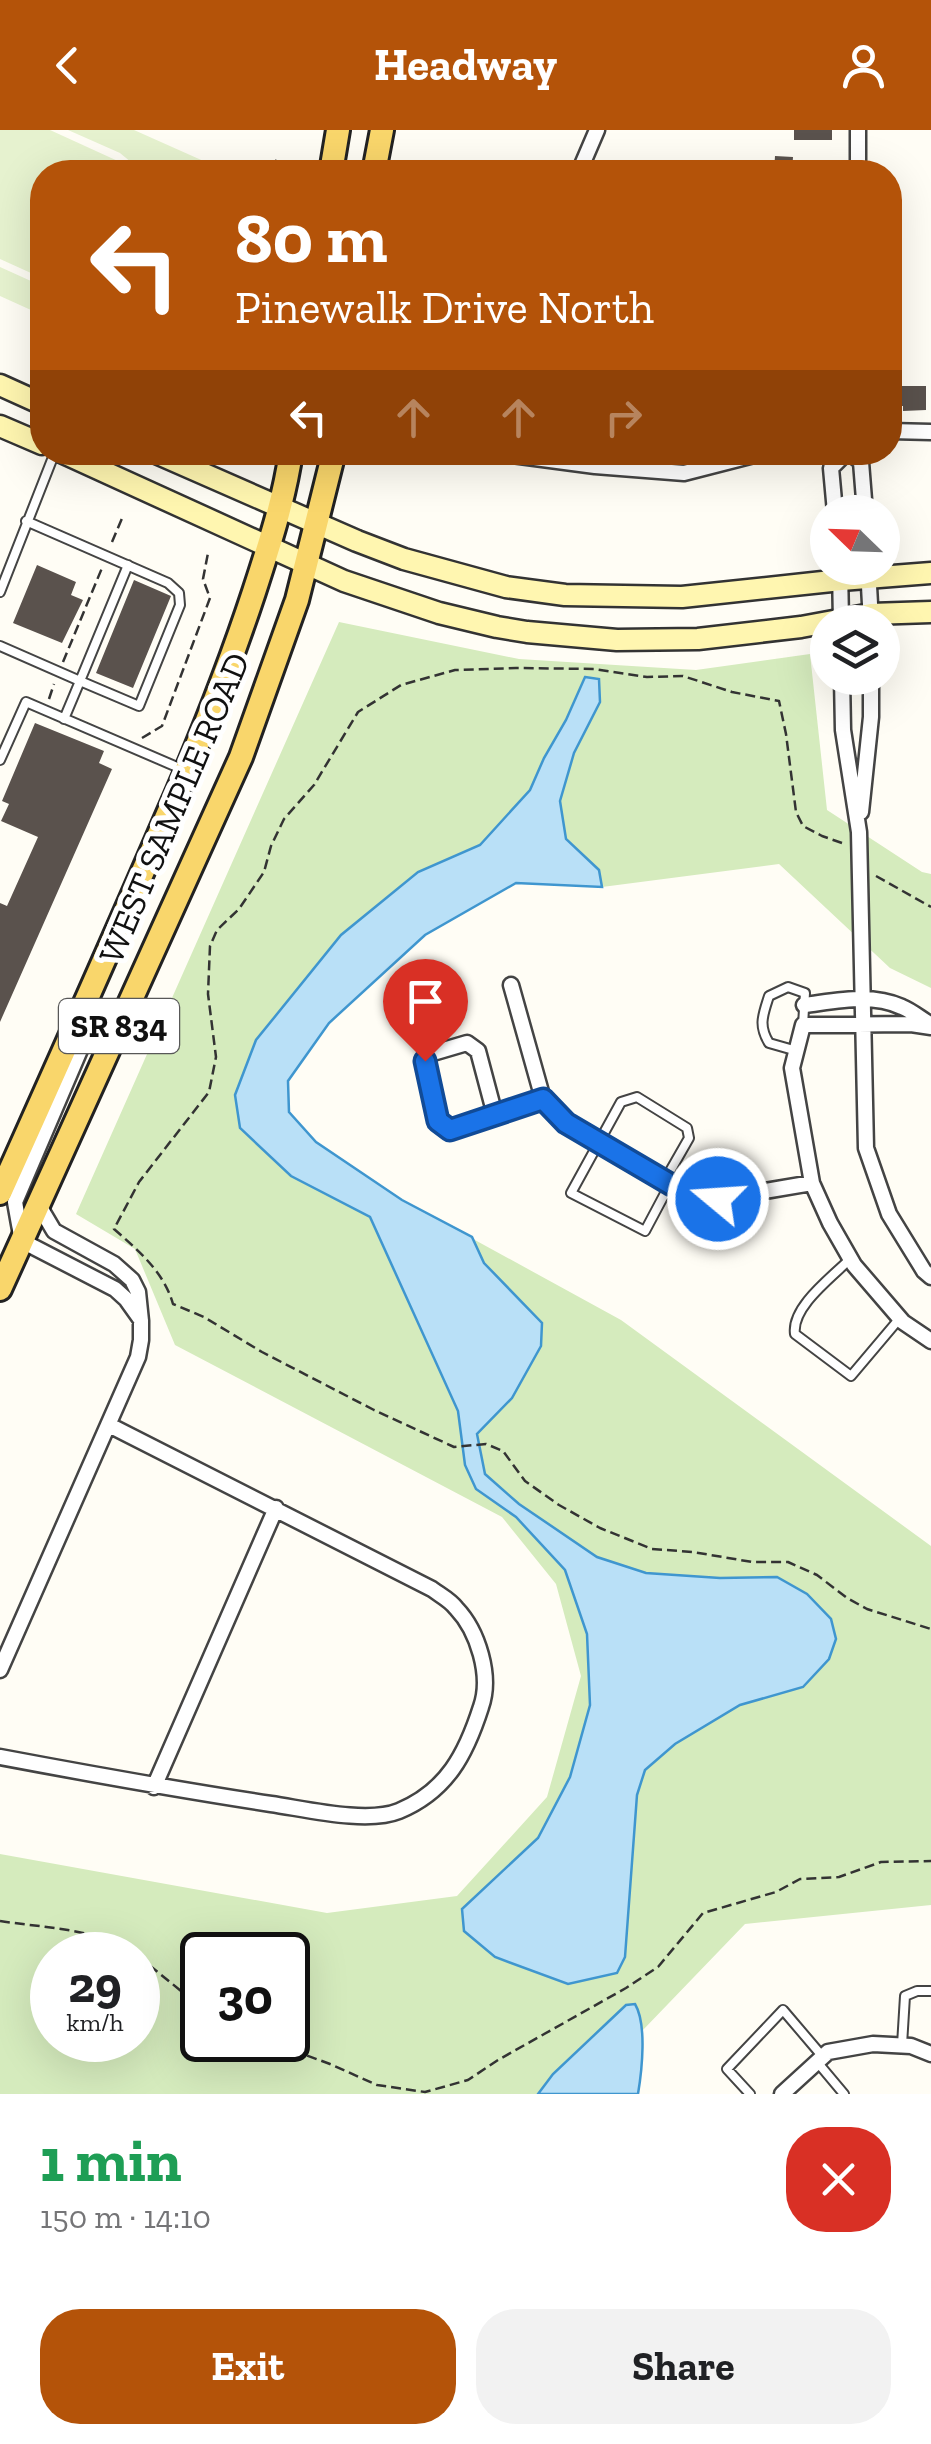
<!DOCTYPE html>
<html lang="en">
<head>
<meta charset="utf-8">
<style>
	:root { --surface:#fff; --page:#f2f2f2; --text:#202124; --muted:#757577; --accent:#b45309 }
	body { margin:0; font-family:"Zilla Slab",serif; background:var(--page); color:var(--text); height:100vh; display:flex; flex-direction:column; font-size:38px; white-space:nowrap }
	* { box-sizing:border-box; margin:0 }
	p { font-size:32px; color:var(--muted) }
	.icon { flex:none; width:55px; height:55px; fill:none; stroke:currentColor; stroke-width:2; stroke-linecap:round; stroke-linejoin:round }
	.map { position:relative; height:1964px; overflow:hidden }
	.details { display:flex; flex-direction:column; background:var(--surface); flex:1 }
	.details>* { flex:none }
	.top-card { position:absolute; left:30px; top:30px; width:872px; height:305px; border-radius:40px; box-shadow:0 10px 40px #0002; background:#b45309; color:#fff; overflow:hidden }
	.needle { width:65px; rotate:293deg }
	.controls { position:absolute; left:810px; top:365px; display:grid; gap:20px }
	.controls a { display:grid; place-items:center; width:90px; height:90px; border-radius:50%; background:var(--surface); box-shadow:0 10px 40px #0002; font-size:50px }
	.speed { position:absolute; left:30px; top:1802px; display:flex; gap:20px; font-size:50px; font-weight:700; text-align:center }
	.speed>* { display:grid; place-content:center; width:130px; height:130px; border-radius:50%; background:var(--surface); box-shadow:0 10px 40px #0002; line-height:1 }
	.speed small { font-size:25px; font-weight:400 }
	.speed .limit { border:5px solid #111; border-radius:15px; background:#fff; color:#111 }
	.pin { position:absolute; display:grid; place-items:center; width:85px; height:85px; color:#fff; margin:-102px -42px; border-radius:50% 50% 50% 0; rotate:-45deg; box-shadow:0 0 10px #0007 }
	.pin .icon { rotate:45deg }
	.me { position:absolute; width:110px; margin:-55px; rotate:288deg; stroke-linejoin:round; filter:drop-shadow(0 0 8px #0008) }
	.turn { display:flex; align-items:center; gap:35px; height:210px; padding:0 40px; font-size:45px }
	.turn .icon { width:130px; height:130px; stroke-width:2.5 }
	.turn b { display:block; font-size:70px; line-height:85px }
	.lanes { display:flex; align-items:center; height:95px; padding:0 40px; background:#0003; justify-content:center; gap:50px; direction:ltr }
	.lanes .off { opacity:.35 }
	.round { display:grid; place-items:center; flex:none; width:105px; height:105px; border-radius:40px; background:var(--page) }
	.head { display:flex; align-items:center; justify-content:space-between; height:170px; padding:0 40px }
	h1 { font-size:60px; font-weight:700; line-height:75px; color:#1e9e55 }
	.action { display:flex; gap:20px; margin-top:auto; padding:20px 40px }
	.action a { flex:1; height:115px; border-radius:40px; background:var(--accent); color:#fff; font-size:40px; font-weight:700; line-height:115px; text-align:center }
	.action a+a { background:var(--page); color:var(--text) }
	header { display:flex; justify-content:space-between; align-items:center; height:130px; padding:0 40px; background:var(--accent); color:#fff; font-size:45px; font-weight:700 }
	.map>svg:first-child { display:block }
</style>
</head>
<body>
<header><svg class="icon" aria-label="back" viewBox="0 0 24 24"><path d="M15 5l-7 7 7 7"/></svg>Headway<svg class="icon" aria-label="person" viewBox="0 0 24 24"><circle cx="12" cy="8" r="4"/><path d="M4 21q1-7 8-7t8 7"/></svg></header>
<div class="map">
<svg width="931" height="1964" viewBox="0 0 931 1964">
	<rect width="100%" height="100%" fill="#fffdf5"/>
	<!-- green -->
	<path fill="#d5ebbd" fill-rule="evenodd" d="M339 492 519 529 696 540 810 524 827 680 922 742 931 744V858L890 838 779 734 602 757 516 753 425 805 329 893 288 951 289 982 316 1012 402 1070 621 1190 931 1416V1775L745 1794 642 1901 638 1964H0V1724L327 1783 457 1766 547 1667 581 1546 556 1454 502 1387 175 1215 135 1119 76 1084ZM52 1825H138V1910H52ZM202 1825H288V1910H202Z"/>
	<!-- pitch -->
	<path fill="#e6f2cf" d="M0 0H50L120 32 115 42H42V148L0 129Z
		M68 0H134L217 37 214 42H143L120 23Z
		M0 137 42 156V185L0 166Z"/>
	<!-- water -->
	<path fill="#b9e0f7" stroke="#3f96cf" stroke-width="2.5" d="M585 547 599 549 600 572 574 623 560 671 566 709 599 740 602 757 516 753 425 805 329 893 288 951 289 982 316 1012 402 1070 472 1107 484 1133 542 1193 541 1216 512 1268 477 1304 485 1344 519 1374 597 1427 646 1443 720 1448 777 1447 807 1464 831 1489 836 1509 829 1529 803 1557 740 1575 675 1614 645 1640 637 1665 625 1827 617 1843 568 1854 495 1827 464 1801 462 1779 538 1708 570 1647 590 1575 587 1504 565 1440 516 1387 476 1359 465 1335 458 1281 370 1087 291 1046 240 998 235 965 256 910 341 805 418 742 480 715 530 660 544 628 566 590Z
		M635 1874C647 1894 642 1940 638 1964H538L553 1944 607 1893 626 1875Z"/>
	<!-- building -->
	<path fill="#5a524d" d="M794 0H832V10H794Z
		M775 26 793 27 792 42H774Z
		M890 256H926V280L903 281V276H890Z
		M37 435 76 452 71 465 83 470 62 513 13 493Z
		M134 450 171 466 133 558 96 543Z
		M35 593 104 621 99 633 112 639 0 892V773L7 776 38 707 1 691 9 674 2 671Z"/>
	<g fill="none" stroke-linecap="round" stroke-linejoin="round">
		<defs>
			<path id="service" d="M26 391 168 453 179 463 180 475 139 576 80 551 128 435
				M0 462 55 322
				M0 516 80 551 64 589
				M0 630 26 572 184 640
				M797 921 769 913C758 895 763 885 769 866L788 857 805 863 803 895
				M665 1050 689 1008 687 998 637 967 621 972 571 1063 645 1101 670 1054
				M850 1129C832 1147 791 1177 795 1204L851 1246 900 1188
				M902 1915 905 1866 917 1861H931
				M818 1933 844 1964
				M750 1964 727 1939 783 1880 823 1927"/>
			<path id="minor" d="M579 42 597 0
				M858 42V0
				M890 301 931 302
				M509 322 512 325 595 336 684 343 766 322
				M849 322 861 332 865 382
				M835 382 831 338 847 322
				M840 438 841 492
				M868 438 871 492
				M842 548 843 600 859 702 866 1018 889 1084 924 1141 931 1147
				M861 682 871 587V548
				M511 855 543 969 567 993 665 1050 678 1058 718 1069 812 1053 792 938 803 895 911 894 931 897
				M804 875C837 871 871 863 902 877 912 881 921 889 930 894
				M81 892 83 913 15 1072 22 1111 115 1159 126 1169 141 1190
				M495 985 478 921 467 913 433 923 425 931 438 991 449 1000 543 969
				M812 1053 830 1093 854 1135 903 1192 931 1211
				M0 1540 138 1227 141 1210V1191L138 1162 132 1150 114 1134 54 1101 38 1074
				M0 1627C90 1644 180 1660 271 1674 306 1679 367 1694 399 1681 447 1661 466 1624 481 1577 492 1546 478 1501 456 1478 450 1470 440 1465 432 1459L109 1295
				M154 1657 276 1378
				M782 1964 828 1922 873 1914 911 1916 931 1924"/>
			<path id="secondary" d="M0 255 42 274
				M0 296 42 314
				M61 322 344 451 439 483 497 497 527 502 617 510 698 509 801 497 871 484 931 482
				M154 322 357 411 404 429 506 457 565 465 682 467 841 450 931 443"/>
			<path id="primary" d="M331 42 338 0
				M374 42 382 0
				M0 1063C55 941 110 818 163 695 197 618 228 541 254 462 269 416 284 370 291 322
				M0 1159 241 627 297 470 334 322"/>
		</defs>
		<!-- service casing -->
		<use href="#service" stroke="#444" stroke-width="12"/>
		<!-- minor casing -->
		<use href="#minor" stroke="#444" stroke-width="19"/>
		<!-- secondary casing -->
		<use href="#secondary" stroke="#333" stroke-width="25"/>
		<!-- primary casing -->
		<use href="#primary" stroke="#222" stroke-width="28"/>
		<!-- path -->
		<path stroke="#333" stroke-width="2.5" stroke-dasharray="10 5" stroke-linecap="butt" d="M275 30 285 42
			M112 412 123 386
			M63 532 102 438
			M49 569 54 554
			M142 608 162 596 210 468 203 449 208 423
			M842 713 822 706 803 696 796 682 786 604 779 571 732 562 683 546 647 547 594 539 516 538 455 540 401 555 358 582 314 655 284 689 271 716 264 742 239 779 217 800 210 816 208 864 216 927 209 962 139 1052 114 1099C138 1120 164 1142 173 1174L204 1187 262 1222 374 1280 454 1317 486 1314 503 1321 525 1351 559 1375 600 1398 652 1419 693 1422 752 1432H788L817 1445 847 1468 867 1479 931 1499
			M876 746 931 777
			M0 1791C44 1798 99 1798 136 1825
			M138 1826 202 1878
			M265 1910 330 1934 377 1955 425 1962 468 1950 498 1930 626 1858 658 1837 703 1783 776 1762 800 1749 839 1747 881 1732 931 1731"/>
		<!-- service -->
		<use href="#service" stroke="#fff" stroke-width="8"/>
		<!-- minor -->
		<use href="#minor" stroke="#fff" stroke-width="14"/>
		<!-- secondary -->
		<use href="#secondary" stroke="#fff6b0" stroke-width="20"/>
		<!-- primary -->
		<use href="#primary" stroke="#f9d66b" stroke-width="22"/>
	</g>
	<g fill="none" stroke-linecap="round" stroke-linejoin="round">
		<defs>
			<path id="route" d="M425 931 438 991 450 1000 543 969 566 993 670 1054 678 1058 718 1069"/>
		</defs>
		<!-- route casing -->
		<use href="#route" stroke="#114b97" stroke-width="25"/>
		<!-- route -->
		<use href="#route" stroke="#1a73e8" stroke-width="18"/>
	</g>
	<g text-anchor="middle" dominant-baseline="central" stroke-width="10" stroke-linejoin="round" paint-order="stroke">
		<!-- shield labels -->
		<rect fill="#fff" stroke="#585858" stroke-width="2.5" x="59" y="869" width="120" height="54" rx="8"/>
		<g font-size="32" font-weight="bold" fill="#111">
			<text x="119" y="896">SR 834</text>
		</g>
		<!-- street labels -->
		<g font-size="35" fill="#111" stroke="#fff">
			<text transform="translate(174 678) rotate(-67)">WEST SAMPLE ROAD</text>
		</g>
	</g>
</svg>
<div class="controls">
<a><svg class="needle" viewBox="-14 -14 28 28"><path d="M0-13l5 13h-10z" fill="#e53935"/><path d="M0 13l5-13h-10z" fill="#757577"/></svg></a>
<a><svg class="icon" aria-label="layers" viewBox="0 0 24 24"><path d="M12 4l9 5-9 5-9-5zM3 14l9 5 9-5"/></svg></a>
</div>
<div class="speed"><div>29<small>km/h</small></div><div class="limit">30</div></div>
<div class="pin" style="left:425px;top:931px;background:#d93025"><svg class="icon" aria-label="arrive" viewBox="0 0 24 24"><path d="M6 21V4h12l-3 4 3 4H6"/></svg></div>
<svg class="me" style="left:718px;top:1069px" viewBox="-20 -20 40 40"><circle r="17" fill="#1a73e8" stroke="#fff" stroke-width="3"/><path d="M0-11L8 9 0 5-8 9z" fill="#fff"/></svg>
<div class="top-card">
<div class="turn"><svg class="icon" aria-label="left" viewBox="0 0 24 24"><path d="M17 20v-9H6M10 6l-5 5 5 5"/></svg><div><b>80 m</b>Pinewalk Drive North</div></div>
<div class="lanes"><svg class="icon" aria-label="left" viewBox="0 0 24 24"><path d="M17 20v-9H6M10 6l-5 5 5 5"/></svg><svg class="icon off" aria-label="ahead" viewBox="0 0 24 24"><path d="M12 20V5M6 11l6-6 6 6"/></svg><svg class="icon off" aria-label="ahead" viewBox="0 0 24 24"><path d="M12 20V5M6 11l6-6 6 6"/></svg><svg class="icon off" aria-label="right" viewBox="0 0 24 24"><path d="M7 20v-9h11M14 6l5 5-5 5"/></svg></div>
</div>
</div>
<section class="details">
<div class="head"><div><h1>1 min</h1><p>150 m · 14:10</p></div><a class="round" style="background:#d93025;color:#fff"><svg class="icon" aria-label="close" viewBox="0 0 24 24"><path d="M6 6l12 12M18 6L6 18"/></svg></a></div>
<div class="action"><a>Exit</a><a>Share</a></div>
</section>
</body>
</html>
